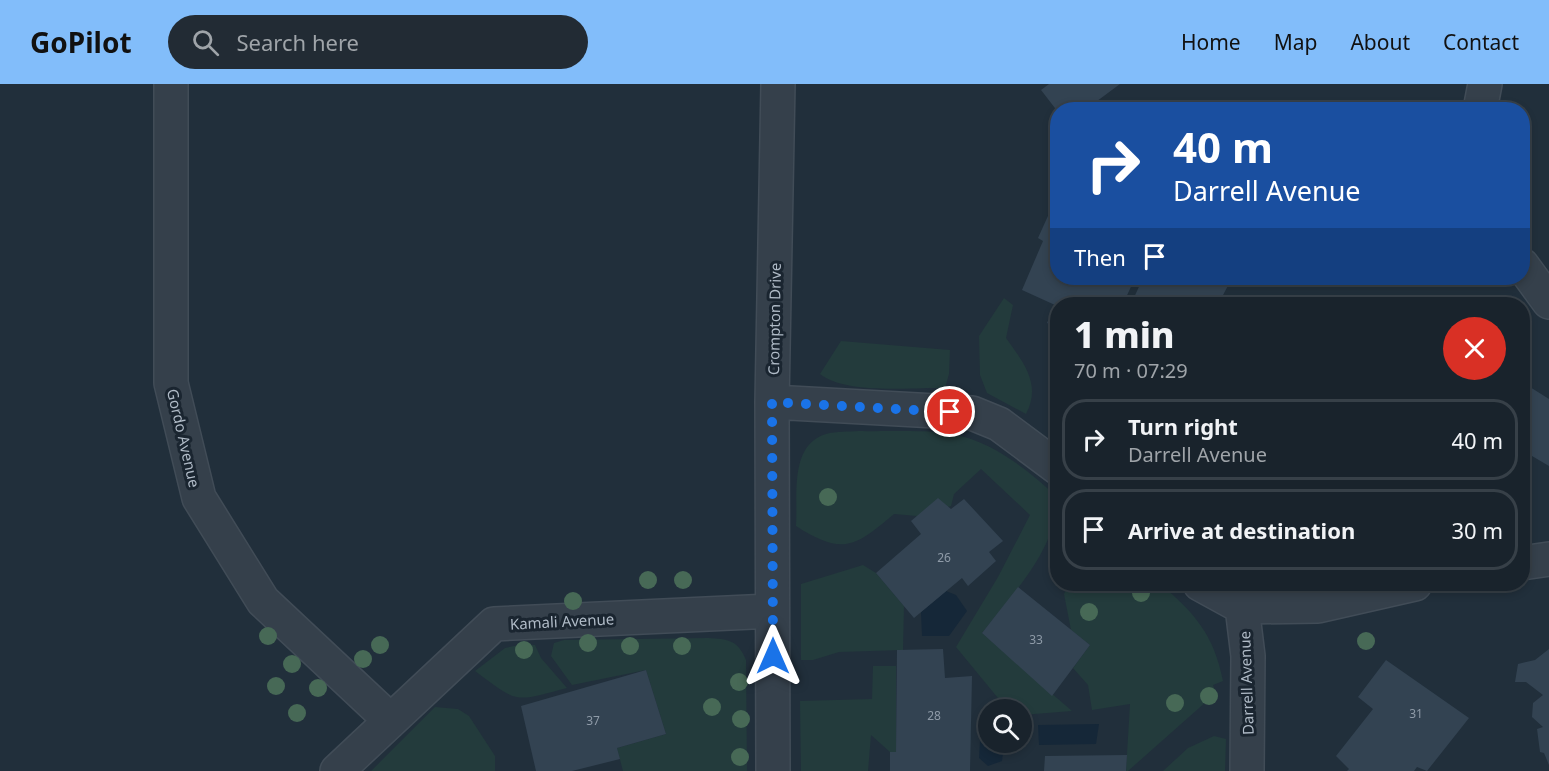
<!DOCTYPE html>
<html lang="en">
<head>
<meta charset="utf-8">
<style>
	:root { --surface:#19232c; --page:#222b34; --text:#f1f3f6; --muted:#9fa4a9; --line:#374048; --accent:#82bdfa }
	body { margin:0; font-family:"Noto Sans",sans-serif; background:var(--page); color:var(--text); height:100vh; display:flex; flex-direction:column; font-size:22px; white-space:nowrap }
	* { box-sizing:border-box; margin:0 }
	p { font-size:20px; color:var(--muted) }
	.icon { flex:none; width:33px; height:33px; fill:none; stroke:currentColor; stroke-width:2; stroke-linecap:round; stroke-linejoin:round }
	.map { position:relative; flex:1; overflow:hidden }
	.panel { position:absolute; left:1050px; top:213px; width:480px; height:294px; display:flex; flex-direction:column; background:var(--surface); border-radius:24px; box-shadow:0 3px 9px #0003,0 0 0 2px var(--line) }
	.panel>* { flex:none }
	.hud { position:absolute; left:1050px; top:18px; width:480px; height:183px; border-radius:24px; box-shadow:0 3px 9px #0003,0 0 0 2px var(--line); background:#1a4fa0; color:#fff; overflow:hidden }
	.controls { position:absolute; left:978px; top:615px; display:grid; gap:12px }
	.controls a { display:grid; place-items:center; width:54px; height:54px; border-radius:50%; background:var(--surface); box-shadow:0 3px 9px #0003,0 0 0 2px var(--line); font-size:30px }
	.pin { position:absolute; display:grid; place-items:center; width:51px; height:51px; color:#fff; margin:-26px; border:3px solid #fff; border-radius:50%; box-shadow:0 2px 6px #0007 }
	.me { position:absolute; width:66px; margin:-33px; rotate:0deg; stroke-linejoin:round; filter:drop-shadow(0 0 4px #0008) }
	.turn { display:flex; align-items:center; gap:21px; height:126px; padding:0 24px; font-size:27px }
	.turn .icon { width:78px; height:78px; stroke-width:2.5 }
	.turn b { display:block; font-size:42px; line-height:51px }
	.then { display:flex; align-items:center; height:57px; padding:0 24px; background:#0003; gap:12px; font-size:22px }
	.round { display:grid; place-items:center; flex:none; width:63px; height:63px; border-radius:32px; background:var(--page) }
	.overview { display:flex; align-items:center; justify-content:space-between; height:102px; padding:0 24px }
	h1 { font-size:36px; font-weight:800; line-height:45px }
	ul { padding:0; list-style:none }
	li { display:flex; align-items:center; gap:18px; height:81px; margin:0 12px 9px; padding:0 12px; border:3px solid var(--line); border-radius:24px }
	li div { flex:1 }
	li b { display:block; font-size:22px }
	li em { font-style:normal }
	header { display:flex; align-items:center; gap:36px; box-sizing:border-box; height:84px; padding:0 30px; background:var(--accent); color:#111 }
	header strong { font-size:28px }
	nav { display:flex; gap:33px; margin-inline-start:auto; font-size:21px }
	.search { width:420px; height:54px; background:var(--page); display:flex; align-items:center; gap:15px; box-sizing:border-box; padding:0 21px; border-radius:33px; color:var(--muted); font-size:22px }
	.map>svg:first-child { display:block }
</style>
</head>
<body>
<header>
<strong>GoPilot</strong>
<div class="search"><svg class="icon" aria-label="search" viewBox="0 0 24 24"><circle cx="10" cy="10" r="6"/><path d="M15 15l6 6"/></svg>Search here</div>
<nav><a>Home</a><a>Map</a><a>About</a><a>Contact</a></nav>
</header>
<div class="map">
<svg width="1549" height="687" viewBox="0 0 1549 687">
	<rect width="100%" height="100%" fill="#212f3b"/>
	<!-- green -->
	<path fill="#233b3c" d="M1004 214 1013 221 1006 254C1023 278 1042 300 1026 330L987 309 980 291 979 252Z
		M841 257 950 266 949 290 945 304C910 303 847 311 820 290Z
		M859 347C886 348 932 345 956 351 995 359 1029 387 1057 413 1057 466 1013 509 982 549L1072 627 1022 631V626L1007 625 956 563 998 493 1030 431 981 385 954 410 951 422 917 432 894 430C855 463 843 472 796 442 798 412 789 361 826 350 836 347 849 348 859 347Z
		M863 481 876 489 904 522 903 566 839 568 813 576H801V500Z
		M1069 500H1160C1195 529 1214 551 1223 597L1213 601 1216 609 1128 687H1126L1130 620 1092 626 1088 601 1073 584 1090 561 1071 546 1064 510Z
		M708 554C728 555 738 556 746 576L747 687H623L617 664 666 650 646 586 572 601 551 572 554 559 564 556Z
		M524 560 535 561 541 574 567 604C514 618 519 620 475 587L505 564Z
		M873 582H896V668H890L871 651 868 687H801L800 617 872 615Z
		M435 623 458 625 469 632 495 672V687H371Z
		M1214 652 1226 655 1225 687H1163L1188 664Z"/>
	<!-- water -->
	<path fill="#152738" d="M946 507 956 511 967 527 949 552H922L921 528Z
		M996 621 1000 625 988 626V658L1004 659 1002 677 988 682 979 674 982 624Z
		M1099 640 1096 660 1039 661 1038 641Z"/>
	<!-- building -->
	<path fill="#334352" d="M1049 0H1120L1085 26H1058V28L1041 6Z
		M1052 123 1058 126V194H1135L1123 220H1058V244L1047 239 1055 221 1022 206 1043 157 1038 154Z
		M1143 194H1153L1182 203 1186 194H1232L1222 213 1235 220H1131Z
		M1522 298 1549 315V382L1532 372 1528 379 1522 375Z
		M938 414 951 425 964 415 1003 457 989 468 996 477 968 502 962 494 914 534 876 489 921 450 911 437Z
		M1018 503 1090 561 1052 612 982 549Z
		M943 565 945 594 972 592 970 687H890V668H896L897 566Z
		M1549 565V681L1544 669 1540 668 1537 645 1543 643 1532 633 1533 619 1543 611 1526 598H1515L1518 580 1535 576Z
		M1386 576 1469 634 1427 687 1417 683 1414 687H1347L1349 685 1336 672 1373 625 1358 613Z
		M646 586 666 650 617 664 620 675 572 687H536L521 622Z
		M1127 671 1126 687H1044L1045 672Z"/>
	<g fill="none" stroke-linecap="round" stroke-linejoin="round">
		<defs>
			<path id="minor" d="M171 0V299L199 414 263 517 389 635
				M1480 26 1485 0
				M1522 181 1549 218
				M772 318 972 329 999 340 1058 384
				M1522 479 1549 475
				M1200 500 1242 523 1248 572 1247 687
				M1242 523 1318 522 1415 500
				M337 687 494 540 772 527
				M773 687 772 318 778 0"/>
		</defs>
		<!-- minor casing -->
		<use href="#minor" stroke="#414c57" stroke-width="36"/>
		<!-- minor -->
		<use href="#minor" stroke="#35404b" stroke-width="33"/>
	</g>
	<!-- trees -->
	<g fill="#476956">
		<circle cx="828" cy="413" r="9"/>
		<circle cx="648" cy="496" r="9"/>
		<circle cx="683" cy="496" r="9"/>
		<circle cx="1141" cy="509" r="9"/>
		<circle cx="573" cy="517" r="9"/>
		<circle cx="1089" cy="528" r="9"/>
		<circle cx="268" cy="552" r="9"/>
		<circle cx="1366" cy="557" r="9"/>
		<circle cx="588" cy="559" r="9"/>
		<circle cx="380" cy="561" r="9"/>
		<circle cx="630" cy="562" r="9"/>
		<circle cx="682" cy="562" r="9"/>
		<circle cx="524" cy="566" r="9"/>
		<circle cx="363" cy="575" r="9"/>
		<circle cx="292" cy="580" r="9"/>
		<circle cx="739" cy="598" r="9"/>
		<circle cx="276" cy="602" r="9"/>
		<circle cx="318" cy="604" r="9"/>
		<circle cx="1209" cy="612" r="9"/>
		<circle cx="1175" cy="619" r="9"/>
		<circle cx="712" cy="623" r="9"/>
		<circle cx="297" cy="629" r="9"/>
		<circle cx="741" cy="635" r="9"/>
		<circle cx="740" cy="673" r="9"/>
	</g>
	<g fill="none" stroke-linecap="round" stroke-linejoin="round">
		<!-- route -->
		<path stroke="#1a73e8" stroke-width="10" stroke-dasharray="0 18" d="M773 572 772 318 950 328"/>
	</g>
	<g text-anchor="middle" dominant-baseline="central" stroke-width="6" stroke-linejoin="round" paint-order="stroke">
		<!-- number labels -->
		<g font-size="12" fill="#8f9ba8">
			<text x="944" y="473">26</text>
			<text x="1036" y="555">33</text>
			<text x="1416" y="629">31</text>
			<text x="934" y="631">28</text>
			<text x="593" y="636">37</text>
		</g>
		<!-- street labels -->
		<g font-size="15" fill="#b0bbc7" stroke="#1a2530">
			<text transform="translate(774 235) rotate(-89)">Crompton Drive</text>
			<text transform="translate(184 354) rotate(77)">Gordo Avenue</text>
			<text transform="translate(562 537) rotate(-3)">Kamali Avenue</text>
			<text transform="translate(1246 599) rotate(-92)">Darrell Avenue</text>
		</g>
	</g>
</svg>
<div class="controls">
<a><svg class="icon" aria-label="search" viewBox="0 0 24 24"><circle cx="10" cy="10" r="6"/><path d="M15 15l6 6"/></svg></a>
</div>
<div class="pin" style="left:950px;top:328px;background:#d93025"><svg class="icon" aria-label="arrive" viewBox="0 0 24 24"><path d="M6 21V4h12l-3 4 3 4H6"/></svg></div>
<svg class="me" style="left:773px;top:572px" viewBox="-20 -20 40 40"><path d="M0-17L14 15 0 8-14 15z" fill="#1a73e8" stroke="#fff" stroke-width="4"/></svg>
<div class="hud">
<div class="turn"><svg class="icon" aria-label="right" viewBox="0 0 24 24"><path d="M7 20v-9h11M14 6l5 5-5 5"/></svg><div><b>40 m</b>Darrell Avenue</div></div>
<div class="then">Then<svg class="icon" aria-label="arrive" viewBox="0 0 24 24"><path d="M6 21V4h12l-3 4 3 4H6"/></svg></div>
</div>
<section class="panel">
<div class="overview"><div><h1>1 min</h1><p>70 m · 07:29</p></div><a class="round" style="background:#d93025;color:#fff"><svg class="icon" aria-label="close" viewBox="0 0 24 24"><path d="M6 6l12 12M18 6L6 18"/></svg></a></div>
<ul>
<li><svg class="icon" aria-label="right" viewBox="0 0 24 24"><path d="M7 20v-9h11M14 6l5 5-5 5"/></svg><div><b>Turn right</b><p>Darrell Avenue</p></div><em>40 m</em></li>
<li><svg class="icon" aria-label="arrive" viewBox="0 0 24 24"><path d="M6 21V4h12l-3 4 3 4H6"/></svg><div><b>Arrive at destination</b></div><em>30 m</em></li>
</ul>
</section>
</div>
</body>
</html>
